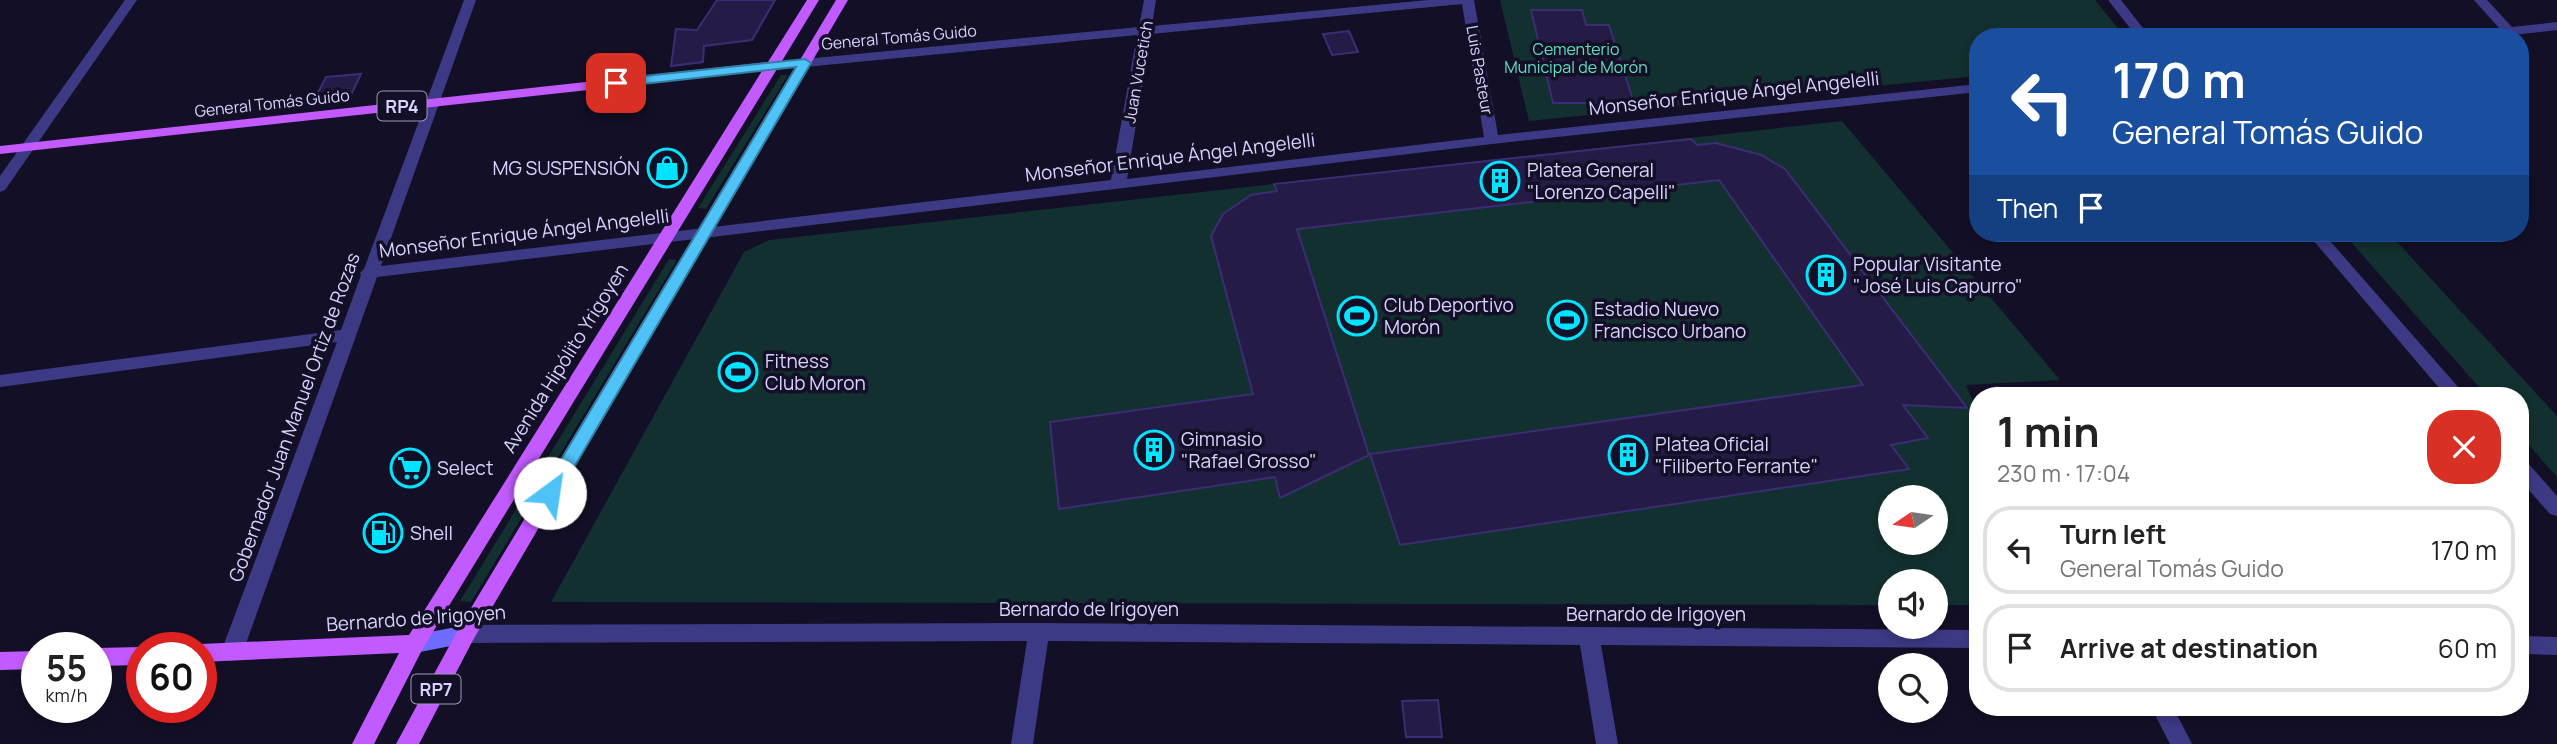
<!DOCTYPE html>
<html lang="en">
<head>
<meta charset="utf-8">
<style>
	:root { --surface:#fff; --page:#f6f6f6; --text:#222; --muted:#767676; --line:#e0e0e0 }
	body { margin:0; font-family:Manrope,sans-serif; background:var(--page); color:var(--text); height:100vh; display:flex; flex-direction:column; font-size:26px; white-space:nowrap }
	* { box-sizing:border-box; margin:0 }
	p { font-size:23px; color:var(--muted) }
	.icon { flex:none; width:38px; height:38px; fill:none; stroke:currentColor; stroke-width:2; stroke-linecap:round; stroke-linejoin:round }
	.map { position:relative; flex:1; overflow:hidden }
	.side { position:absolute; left:1969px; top:387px; width:560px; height:329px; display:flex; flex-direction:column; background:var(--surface); border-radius:28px; box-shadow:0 4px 10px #0003 }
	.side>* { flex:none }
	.hud { position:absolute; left:1969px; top:28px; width:560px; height:214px; border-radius:28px; box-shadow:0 4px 10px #0003; background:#1a4fa0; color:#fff; overflow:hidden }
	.needle { width:46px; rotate:257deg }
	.controls { position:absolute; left:1878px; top:485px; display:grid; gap:14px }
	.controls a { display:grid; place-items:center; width:70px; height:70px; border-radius:50%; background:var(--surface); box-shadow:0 4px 10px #0003; font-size:35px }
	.speed { position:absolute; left:21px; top:632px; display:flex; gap:14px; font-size:35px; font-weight:700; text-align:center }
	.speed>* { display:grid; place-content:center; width:91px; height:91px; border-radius:50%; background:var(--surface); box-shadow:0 4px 10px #0003; line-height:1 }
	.speed small { font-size:18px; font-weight:400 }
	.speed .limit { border:10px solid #d22; background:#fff; color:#111 }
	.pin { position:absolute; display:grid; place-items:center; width:60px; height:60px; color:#fff; margin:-30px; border-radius:14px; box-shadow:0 4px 10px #0006 }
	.me { position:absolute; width:77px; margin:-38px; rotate:31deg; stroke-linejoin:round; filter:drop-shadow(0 0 5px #0008) }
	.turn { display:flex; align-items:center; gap:24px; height:147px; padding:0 28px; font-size:32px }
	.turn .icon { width:91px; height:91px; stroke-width:2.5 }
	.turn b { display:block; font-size:49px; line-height:60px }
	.then { display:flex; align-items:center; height:66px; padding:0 28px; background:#0003; gap:14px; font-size:26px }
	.round { display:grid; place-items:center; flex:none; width:74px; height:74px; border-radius:28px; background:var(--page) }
	.summary { display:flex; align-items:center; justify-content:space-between; height:119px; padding:0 28px }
	h1 { font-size:42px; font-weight:700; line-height:52px }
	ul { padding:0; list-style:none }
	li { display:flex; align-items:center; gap:21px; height:88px; margin:0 14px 10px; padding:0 14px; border:4px solid var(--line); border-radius:28px }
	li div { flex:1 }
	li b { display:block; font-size:26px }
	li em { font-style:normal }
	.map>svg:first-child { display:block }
</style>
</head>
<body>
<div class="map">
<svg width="2557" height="744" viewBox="0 0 2557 744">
	<rect width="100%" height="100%" fill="#130f26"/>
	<!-- green -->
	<path fill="#12302f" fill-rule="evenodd" d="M1500 0H2095L2125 37H1978L1977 76 1529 121Z
		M781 75H788L706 209 698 208Z
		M1842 121 2060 380 1966 385 1977 409V605H1936V581H1890V605L551 602 744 252 769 240ZM1890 497H1936V542H1890Z
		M2343 233H2389L2557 416V477L2520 435V396L2486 395Z
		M669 259 677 260 471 602 460 601Z"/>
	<!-- building -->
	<path fill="#241b47" stroke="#3b2d73" stroke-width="2" d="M717 0H775L752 40 704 46 703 62 671 66 676 29 697 30Z
		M1531 10H1582L1586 25H1609L1634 103H1553Z
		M1349 31 1358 52 1332 55 1323 34Z
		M361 74 349 99 313 102 326 77Z
		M1691 139 1697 145 1716 143 1761 155 1785 169 1967 408 1903 405 1928 438 1891 445 1909 469 1400 545 1370 454 1863 385 1719 180 1297 229 1369 455 1280 498 1275 477 1059 509 1050 422 1253 394 1211 236 1223 214 1251 195 1277 191 1274 184Z
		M1438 700 1442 737H1406L1402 701Z"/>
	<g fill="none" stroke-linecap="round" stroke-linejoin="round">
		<!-- minor -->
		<path fill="#3d3a85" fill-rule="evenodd" d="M125 0H137L5 190 0 192V176Z
			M464 0H476L381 266 1111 180 1137 35 805 67 798 63 805 59 1139 27 1144 0H1156L1152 26 1428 0H1474L1498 135 1978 84V92L1492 144 377 277 243 652 239 658 232 661 225 658 221 652 337 342 0 387V375L341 330 361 275 360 273 364 269ZM1462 4 1484 137 1127 179 1151 34Z
			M2474 0H2487L2512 27 2557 22V30L2494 37H2450L2456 33 2499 28Z
			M1997 386 2003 388 2008 396H1990L1988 392 1991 388Z
			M1039 623 1978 630V648L1601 645 1618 744H1596L1580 645 1048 641 1033 744H1011L1027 641 466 643 459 640 456 634 459 628 466 625Z
			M2520 636 2557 637V655L2520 654Z
			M2151 707H2173L2192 744H2170Z"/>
		<!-- tertiary -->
		<path fill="#3d3a85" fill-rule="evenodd" d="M2108 0H2121L2150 37H2137Z
			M2307 233H2323L2466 396H2446Z
			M2520 460 2527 462 2557 496V516L2550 514 2520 480Z"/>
		<!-- secondary -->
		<path fill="#6f6bff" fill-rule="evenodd" d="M466 625 473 628 476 634 473 640 466 643 415 653 408 650 404 644 408 638 415 635Z"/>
		<!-- primary -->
		<path fill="#c25bff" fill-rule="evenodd" d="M807 0H819L782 61 788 65 777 69 422 650 374 744H352L399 653 201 662V648H193L201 644 409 635 762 71 0 154V146L768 62Z
			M836 0H848L473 640 419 744H396L459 628Z
			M142 647V665L96 666V648Z
			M37 651V669L0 670V652Z"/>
	</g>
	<!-- route -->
	<path fill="#4fc3f7" stroke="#337fa1" stroke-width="2" d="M805 59 811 63 556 498H544L541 493 544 488 796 67 616 87 609 83 616 79Z"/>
	<!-- icons -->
	<defs>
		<symbol id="shop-ring" viewBox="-11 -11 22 22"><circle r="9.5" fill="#130f26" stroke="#00e5ff" stroke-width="1.5"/><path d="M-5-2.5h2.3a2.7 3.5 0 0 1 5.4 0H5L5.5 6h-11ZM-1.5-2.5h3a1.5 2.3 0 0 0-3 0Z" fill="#00e5ff"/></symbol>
		<symbol id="building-ring" viewBox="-11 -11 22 22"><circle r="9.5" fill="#130f26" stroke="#00e5ff" stroke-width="1.5"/><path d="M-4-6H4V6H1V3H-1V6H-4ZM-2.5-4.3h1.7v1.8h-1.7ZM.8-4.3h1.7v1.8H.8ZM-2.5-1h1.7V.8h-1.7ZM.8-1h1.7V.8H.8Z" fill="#00e5ff"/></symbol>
		<symbol id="stadium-ring" viewBox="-11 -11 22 22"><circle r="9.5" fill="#130f26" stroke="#00e5ff" stroke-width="1.5"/><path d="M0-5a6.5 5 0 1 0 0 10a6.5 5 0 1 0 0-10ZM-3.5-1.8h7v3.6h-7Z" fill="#00e5ff"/></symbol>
		<symbol id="supermarket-ring" viewBox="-11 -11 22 22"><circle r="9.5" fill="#130f26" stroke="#00e5ff" stroke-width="1.5"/><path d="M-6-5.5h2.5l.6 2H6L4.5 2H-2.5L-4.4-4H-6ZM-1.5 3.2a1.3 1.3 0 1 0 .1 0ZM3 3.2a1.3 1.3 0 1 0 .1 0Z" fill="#00e5ff"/></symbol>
		<symbol id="fuel-ring" viewBox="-11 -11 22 22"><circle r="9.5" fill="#130f26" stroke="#00e5ff" stroke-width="1.5"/><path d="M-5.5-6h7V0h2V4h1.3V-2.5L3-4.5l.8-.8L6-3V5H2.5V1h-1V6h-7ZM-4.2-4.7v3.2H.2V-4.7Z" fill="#00e5ff"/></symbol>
	</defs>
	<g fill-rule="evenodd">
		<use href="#shop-ring" x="645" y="146" width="44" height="44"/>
		<use href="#building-ring" x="1478" y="159" width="44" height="44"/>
		<use href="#building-ring" x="1804" y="253" width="44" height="44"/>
		<use href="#stadium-ring" x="1335" y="294" width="44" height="44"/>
		<use href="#stadium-ring" x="1545" y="298" width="44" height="44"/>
		<use href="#stadium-ring" x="716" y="350" width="44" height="44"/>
		<use href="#building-ring" x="1132" y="428" width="44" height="44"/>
		<use href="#building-ring" x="1606" y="433" width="44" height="44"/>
		<use href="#supermarket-ring" x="388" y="446" width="44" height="44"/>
		<use href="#fuel-ring" x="361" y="511" width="44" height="44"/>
	</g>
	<g text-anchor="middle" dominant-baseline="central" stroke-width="7" stroke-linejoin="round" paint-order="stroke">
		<!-- far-street labels -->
		<g font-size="16" fill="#d9d4ff" stroke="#130f26">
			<text transform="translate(899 37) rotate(-5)">General Tomás Guido</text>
			<text transform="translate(1480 70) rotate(80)">Luis Pasteur</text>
			<text transform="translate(1138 72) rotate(-80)">Juan Vucetich</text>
			<text transform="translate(272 103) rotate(-6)">General Tomás Guido</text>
		</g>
		<!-- far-park labels -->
		<g font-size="16" fill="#5fe0c0" stroke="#130f26">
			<text x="1576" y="49">Cementerio<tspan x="1576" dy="18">Municipal de Morón</tspan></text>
		</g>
		<!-- shield labels -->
		<g fill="#130f26" stroke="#9e99be" stroke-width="2">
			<rect x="377.5" y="91.5" width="49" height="29" rx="5"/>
			<rect x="411.5" y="674.5" width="49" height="29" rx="5"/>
		</g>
		<g font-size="18" font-weight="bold" fill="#d9d4ff">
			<text x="402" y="106">RP4</text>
			<text x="436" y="689">RP7</text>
		</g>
		<!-- street labels -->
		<g font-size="19" fill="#d9d4ff" stroke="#130f26">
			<text transform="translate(1734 93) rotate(-6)">Monseñor Enrique Ángel Angelelli</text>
			<text transform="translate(1170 157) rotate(-7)">Monseñor Enrique Ángel Angelelli</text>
			<text transform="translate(524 233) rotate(-7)">Monseñor Enrique Ángel Angelelli</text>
			<text transform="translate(565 358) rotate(-58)">Avenida Hipólito Yrigoyen</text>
			<text transform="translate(294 417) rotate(-70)">Gobernador Juan Manuel Ortiz de Rozas</text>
			<text x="1089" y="609">Bernardo de Irigoyen</text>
			<text x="1656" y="614">Bernardo de Irigoyen</text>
			<text transform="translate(416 618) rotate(-4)">Bernardo de Irigoyen</text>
		</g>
		<!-- poi labels -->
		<g font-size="19" fill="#d9d4ff" stroke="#130f26" text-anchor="start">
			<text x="640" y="168" text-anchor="end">MG SUSPENSIÓN</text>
			<text x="1527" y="170">Platea General<tspan x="1527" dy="22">"Lorenzo Capelli"</tspan></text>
			<text x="1853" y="264">Popular Visitante<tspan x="1853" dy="22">"José Luis Capurro"</tspan></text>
			<text x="1384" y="305">Club Deportivo<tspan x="1384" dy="22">Morón</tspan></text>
			<text x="1594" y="309">Estadio Nuevo<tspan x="1594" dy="22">Francisco Urbano</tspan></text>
			<text x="765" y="361">Fitness<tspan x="765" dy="22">Club Moron</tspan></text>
			<text x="1181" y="439">Gimnasio<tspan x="1181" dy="22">"Rafael Grosso"</tspan></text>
			<text x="1655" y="444">Platea Oficial<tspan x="1655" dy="22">"Filiberto Ferrante"</tspan></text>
			<text x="437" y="468">Select</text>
			<text x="410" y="533">Shell</text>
		</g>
	</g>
</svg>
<div class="controls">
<a><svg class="needle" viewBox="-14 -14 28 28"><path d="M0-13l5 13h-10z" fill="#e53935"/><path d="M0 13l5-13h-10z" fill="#767676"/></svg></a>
<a><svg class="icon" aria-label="sound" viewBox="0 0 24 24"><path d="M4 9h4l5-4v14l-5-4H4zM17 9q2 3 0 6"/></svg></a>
<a><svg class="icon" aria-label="search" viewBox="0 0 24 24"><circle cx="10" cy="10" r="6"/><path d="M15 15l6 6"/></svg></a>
</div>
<div class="speed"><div>55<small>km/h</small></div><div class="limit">60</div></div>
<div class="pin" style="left:616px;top:83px;background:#d93025"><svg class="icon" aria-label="arrive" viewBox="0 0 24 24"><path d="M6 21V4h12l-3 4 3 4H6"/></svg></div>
<svg class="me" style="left:550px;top:493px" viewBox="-20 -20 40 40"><circle r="19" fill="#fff"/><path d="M0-13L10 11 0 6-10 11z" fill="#4fc3f7"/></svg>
<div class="hud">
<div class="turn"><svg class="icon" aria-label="left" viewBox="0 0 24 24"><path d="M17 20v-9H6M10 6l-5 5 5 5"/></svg><div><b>170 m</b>General Tomás Guido</div></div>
<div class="then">Then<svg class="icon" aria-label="arrive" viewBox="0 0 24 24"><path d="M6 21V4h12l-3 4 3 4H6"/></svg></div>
</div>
<section class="side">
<div class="summary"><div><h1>1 min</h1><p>230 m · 17:04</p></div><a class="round" style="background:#d93025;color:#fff"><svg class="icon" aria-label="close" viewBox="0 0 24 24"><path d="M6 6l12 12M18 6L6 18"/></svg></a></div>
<ul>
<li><svg class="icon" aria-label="left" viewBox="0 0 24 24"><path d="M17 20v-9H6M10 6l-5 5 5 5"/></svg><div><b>Turn left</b><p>General Tomás Guido</p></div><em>170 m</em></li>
<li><svg class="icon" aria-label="arrive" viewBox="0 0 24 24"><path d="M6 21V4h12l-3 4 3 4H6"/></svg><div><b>Arrive at destination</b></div><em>60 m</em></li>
</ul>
</section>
</div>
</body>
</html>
